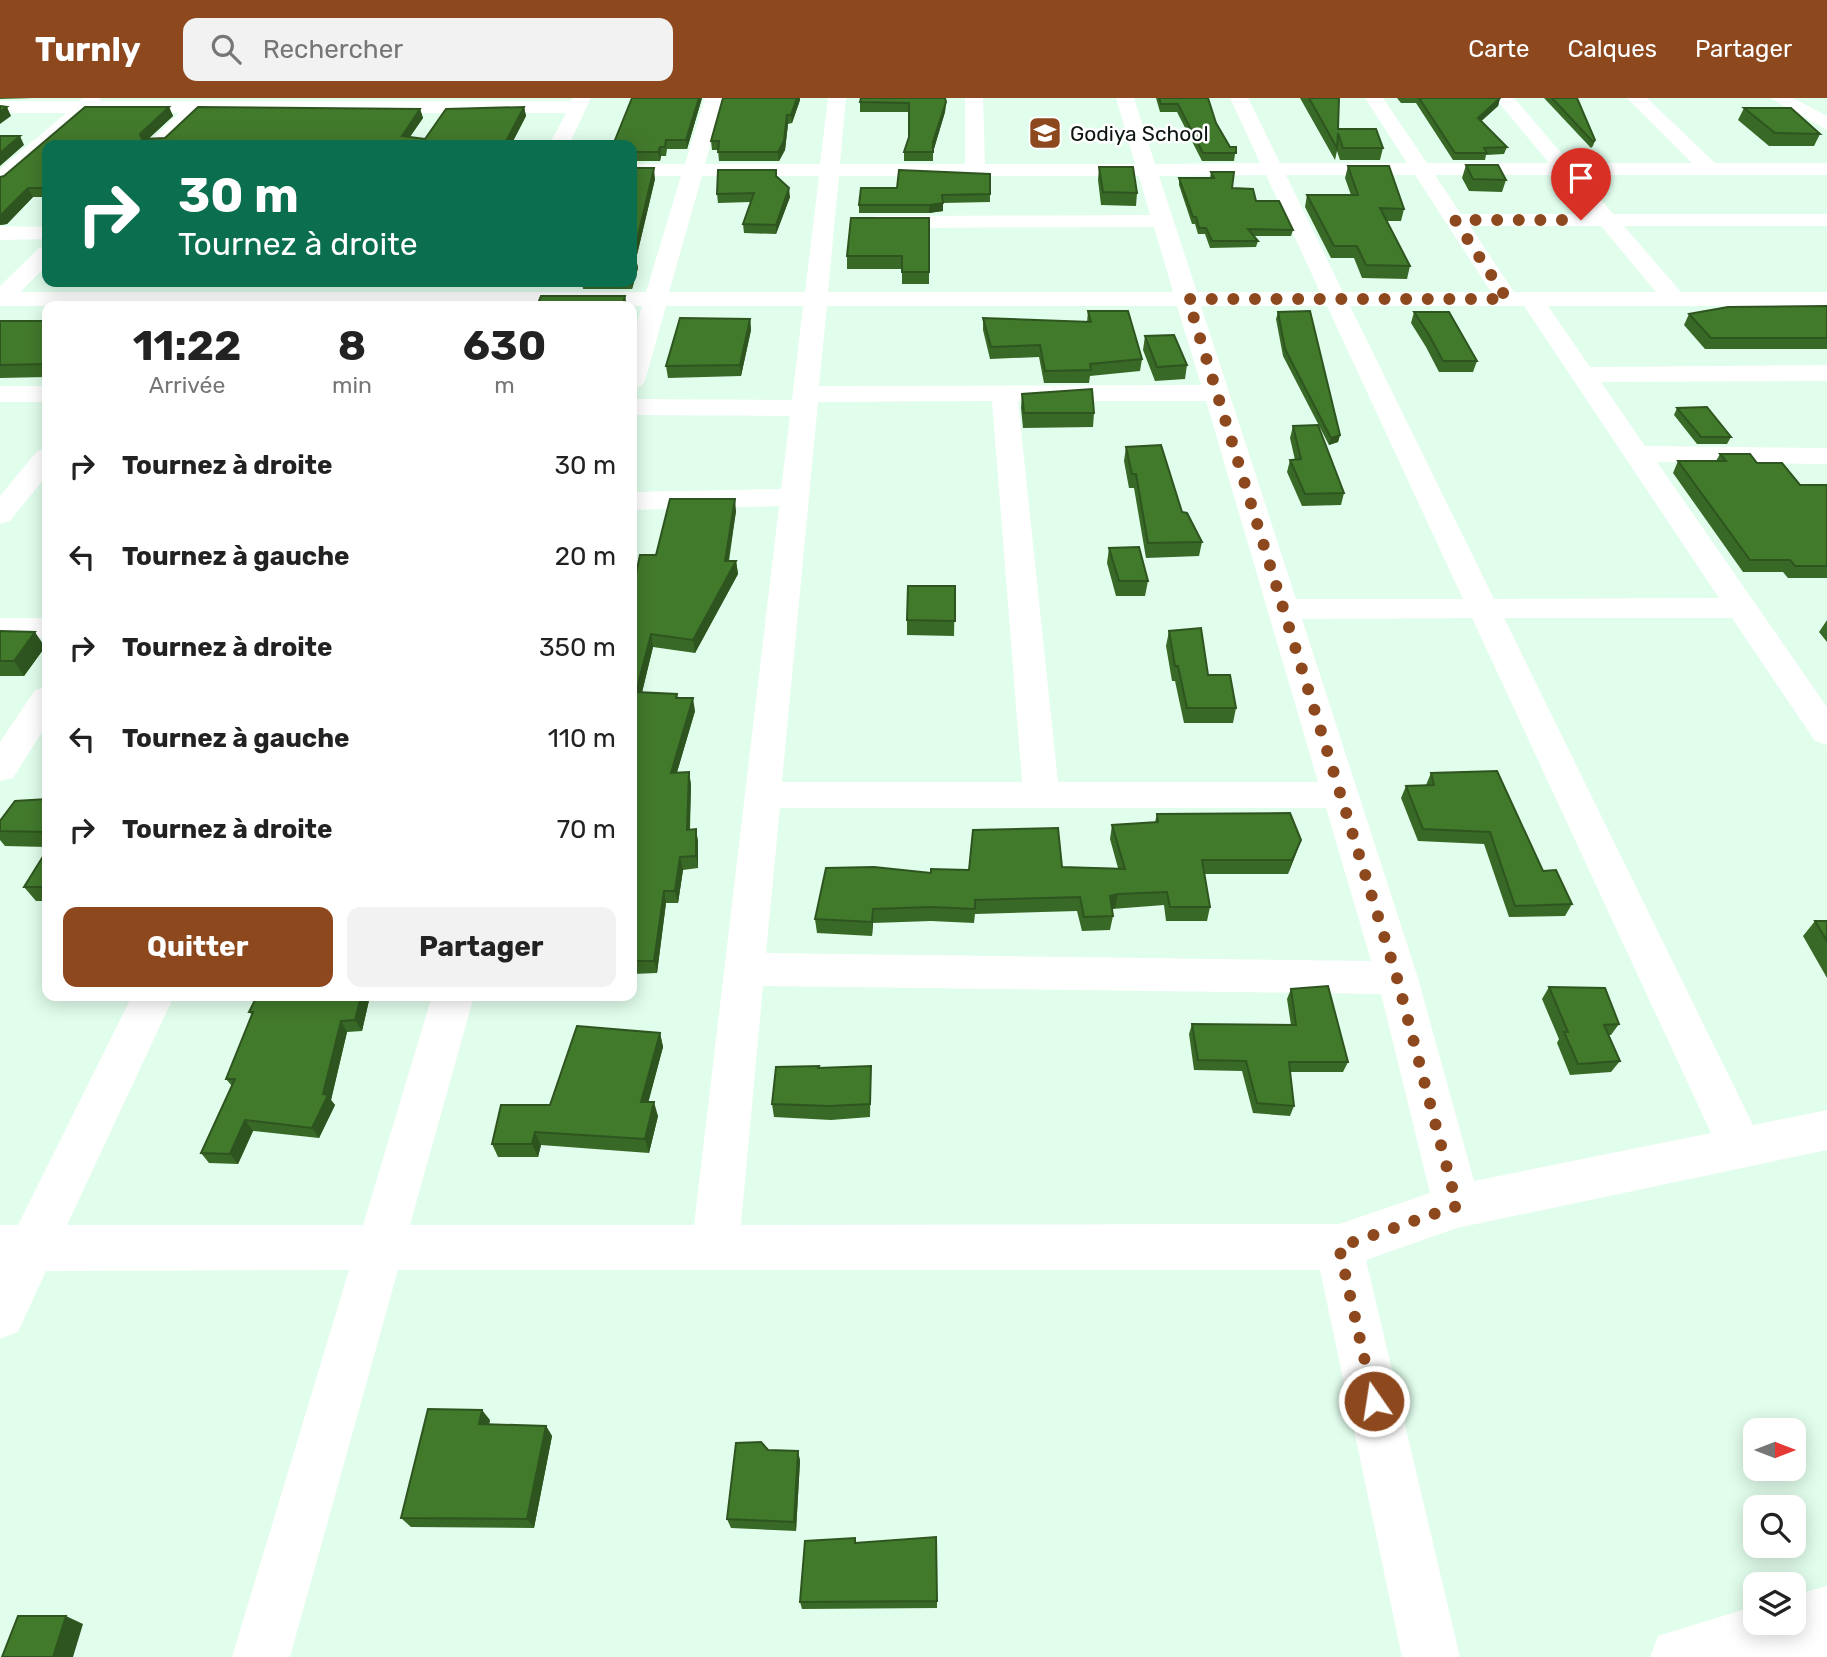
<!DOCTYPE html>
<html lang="fr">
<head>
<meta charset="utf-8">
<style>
	:root { --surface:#fff; --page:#f2f2f2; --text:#222; --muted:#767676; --accent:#8d481d }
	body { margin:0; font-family:Rubik,sans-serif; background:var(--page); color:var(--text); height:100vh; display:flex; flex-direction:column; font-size:26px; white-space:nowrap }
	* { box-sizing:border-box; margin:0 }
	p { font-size:23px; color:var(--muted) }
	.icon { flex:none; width:38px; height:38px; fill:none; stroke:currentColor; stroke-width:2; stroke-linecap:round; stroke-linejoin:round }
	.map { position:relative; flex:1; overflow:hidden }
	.side { position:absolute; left:42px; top:203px; width:595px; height:700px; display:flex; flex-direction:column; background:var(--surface); border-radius:14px; box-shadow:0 4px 18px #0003 }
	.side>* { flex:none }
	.top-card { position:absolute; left:42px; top:42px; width:595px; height:147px; border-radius:14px; box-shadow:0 4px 18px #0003; background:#0b6e4f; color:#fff; overflow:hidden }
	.needle { width:46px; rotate:90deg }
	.controls { position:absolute; left:1743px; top:1320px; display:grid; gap:14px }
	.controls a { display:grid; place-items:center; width:63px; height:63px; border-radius:14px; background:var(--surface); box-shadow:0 4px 18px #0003; font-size:35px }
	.pin { position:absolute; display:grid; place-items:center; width:60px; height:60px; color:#fff; margin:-72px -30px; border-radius:50% 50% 50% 0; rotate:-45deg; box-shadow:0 0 7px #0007 }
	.pin .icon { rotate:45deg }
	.me { position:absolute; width:77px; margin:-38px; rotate:347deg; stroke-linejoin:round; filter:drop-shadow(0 0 5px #0008) }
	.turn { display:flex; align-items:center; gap:24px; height:147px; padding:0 21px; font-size:32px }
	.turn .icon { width:91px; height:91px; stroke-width:2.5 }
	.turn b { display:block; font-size:49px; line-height:60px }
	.eta { display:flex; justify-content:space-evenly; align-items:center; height:119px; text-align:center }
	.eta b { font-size:42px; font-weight:700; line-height:49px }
	.action { display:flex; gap:14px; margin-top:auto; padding:14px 21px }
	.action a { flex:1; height:80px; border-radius:14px; background:var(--accent); color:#fff; font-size:28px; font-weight:700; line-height:80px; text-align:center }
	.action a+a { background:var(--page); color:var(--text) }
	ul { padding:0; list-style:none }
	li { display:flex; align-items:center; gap:21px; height:91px; padding:0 21px }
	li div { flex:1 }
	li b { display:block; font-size:26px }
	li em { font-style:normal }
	header { display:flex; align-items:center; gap:42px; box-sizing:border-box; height:98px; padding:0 35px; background:var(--accent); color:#fff }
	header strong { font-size:33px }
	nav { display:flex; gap:38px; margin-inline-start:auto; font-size:24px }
	.search { width:490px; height:63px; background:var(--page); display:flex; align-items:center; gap:18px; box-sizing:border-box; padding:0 24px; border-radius:14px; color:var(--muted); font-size:26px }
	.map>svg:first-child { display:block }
</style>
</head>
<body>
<header>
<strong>Turnly</strong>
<div class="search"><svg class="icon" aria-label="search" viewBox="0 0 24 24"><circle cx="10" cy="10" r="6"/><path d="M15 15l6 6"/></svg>Rechercher</div>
<nav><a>Carte</a><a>Calques</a><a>Partager</a></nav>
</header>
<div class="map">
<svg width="1827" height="1559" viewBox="0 0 1827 1559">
	<rect width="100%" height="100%" fill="#e1fdec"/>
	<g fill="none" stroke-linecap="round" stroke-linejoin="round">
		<!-- minor -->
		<path fill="#fff" fill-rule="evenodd" d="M83 0H101L100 3H571L573 0H591L569 47H549L566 15H200L167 47H146L179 15H88L51 47H47V50L7 85 0 87V71L66 15H0V3H79Z
			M705 0H723L705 66H820L828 0H846L840 66H965V0H983L985 66H1135L1116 0H1134L1155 66 1260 65 1230 0H1248L1280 65H1407L1365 0H1383L1427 65H1549L1495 0H1514L1570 65H1692L1627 0H1647L1715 65H1827V77H1580L1613 116H1827V128H1624L1681 194H1827V208H1548L1590 269 1827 267V283L1601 284 1645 348 1827 350V366L1657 364 1827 609V647L1815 643 1732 520H1504L1753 1027 1827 1012V1052L1457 1130 1366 1162 1460 1559H1402L1320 1172H398L290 1559H232L349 1172 46 1173 18 1234 0 1241V1127H18L132 898H174L67 1127H363L432 898H474L410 1127H694L779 408 632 412V394L781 391 790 318 632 317V301L792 302 803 208H666L645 283 641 288 632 291V242L642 208H0V188L39 150 47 148V167L20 194H646L681 78H632V66H685ZM1266 77 1320 194H1197L1159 78ZM1286 77H1415L1491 194H1343ZM1435 77H1559L1591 116H1461ZM702 78H819L805 194H669ZM839 78H1139L1150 117 878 118 870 119 867 124 870 129 878 130 1154 129 1173 194H828ZM1470 128H1601L1656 194H1514ZM827 208H1177L1201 287 819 288ZM1201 208H1327L1463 501H1296ZM1350 208H1524L1719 500 1494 501ZM992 303 1022 684H782L818 304ZM1018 303H1206L1318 684H1058ZM1472 520 1711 1035 1474 1083 1418 880 1302 521ZM780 710H1326L1371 863 766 855ZM763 888 1381 896 1430 1095 1339 1126 741 1127Z
			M1770 0H1793L1827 18V32Z
			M0 128 47 129V141L0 142Z
			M0 288H47V304H0Z
			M47 351V377L10 423 0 426V398L37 353Z
			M0 520H47V540H0Z
			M47 589V626L13 680 0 683V644L35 592Z
			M1827 1488V1559H1650L1658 1538 1755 1508V1524H1794V1497Z"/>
	</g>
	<!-- wall -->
	<path fill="#396926" d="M0 0H34L0 1Z
		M632 0H702L687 51H667L666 58H661L660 63H632Z
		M1156 0H1208L1216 25 1230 49H1236L1234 63H1202L1177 14H1160Z
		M1300 0H1339L1338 31 1383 50 1380 62H1340L1337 53 1335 62Z
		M1397 0H1500L1498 8 1481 23 1507 49 1504 56 1486 57 1485 62H1453L1416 5H1401Z
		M1544 0H1577L1595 42 1593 48 1591 50Z
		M800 2 792 25 788 26 785 52 779 63H719L718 52H712L711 43Z
		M860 4H946L945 14 933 54V63H904V54L909 39V14H860Z
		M85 9H169L173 18 149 40H165L198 9 420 11 423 20 410 39 425 41 446 11 524 9 526 18 511 47H47V99H33L7 126 0 127V79L4 78Z
		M1744 10 1820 36 1814 48H1769L1738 22Z
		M1466 67 1506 82 1502 94 1469 93 1462 80Z
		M1348 68 1404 111 1401 123H1387L1410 168 1407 181 1362 180 1354 160H1331L1305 109 1307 97H1351L1345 80Z
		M1099 69 1137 95 1136 108 1101 107 1098 82Z
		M632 70 655 81 636 161 638 170 632 191H583L582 184H632Z
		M776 72 777 80 790 99 776 136 744 135 743 126 751 104 718 105 717 96Z
		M1211 74 1232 90 1256 103 1293 132 1291 138H1254L1258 143 1256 149 1210 150 1205 136H1198L1195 126H1192L1179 87V80H1210Z
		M990 76V104L943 105V113L929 115H859V107L897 90Z
		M929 120V186H902V171H847V158Z
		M393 184H448L446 187H394Z
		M1827 208V251H1705L1684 227 1689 216Z
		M1088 213 1142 261 1140 273 1090 278 1089 285H1044L1039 259 990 261 983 232V220L1087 224Z
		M1278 214 1340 337 1338 344 1329 347 1283 258 1276 221Z
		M1414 214 1477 263 1473 274H1439L1426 249 1411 225Z
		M750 221 751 232 741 278 668 280 666 268Z
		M0 223H47V279L0 280Z
		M1145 238 1187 267 1185 281 1155 283 1143 252Z
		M1022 296 1094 315 1093 329 1023 330 1021 310Z
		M1677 310 1731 339 1727 346H1697L1674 317Z
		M1293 328 1344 395 1341 407 1302 408 1287 374 1290 362H1295L1290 340Z
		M1126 349 1202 444 1199 458 1146 460 1134 390H1129L1124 363Z
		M1720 356 1757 365 1800 387H1827V480H1788L1783 474H1743L1673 375 1678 363H1716Z
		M736 413 729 463H736L738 476 695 555 653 549 642 594 677 596 678 600 695 613 677 674H689L691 687 690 732 696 731 698 744V770L683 772 678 805H666L657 875 632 876V494L656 457Z
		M1109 450 1148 483 1145 498H1116L1107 465Z
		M955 488 954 538 907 537V522Z
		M1827 522V544L1819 534Z
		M0 533 45 549 24 578H0Z
		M1169 533 1236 610 1233 625H1184L1175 583H1172L1166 548Z
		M1431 675 1543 773 1572 806 1565 818 1509 819 1484 746 1418 743 1401 700 1406 688 1426 687Z
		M47 701V749L5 748 0 742V723Z
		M1157 716 1301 742 1288 776H1204L1210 809 1207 823H1166L1164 807 1112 811 1113 818 1110 832 1082 833 1077 813 975 816 974 825 931 823 873 825 872 838 817 835 815 821 931 775 969 772 1062 769 1118 770 1110 741 1112 727 1155 724Z
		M47 752V803H36L24 789Z
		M1815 823H1827V880L1803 838Z
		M1549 889 1619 926 1611 937H1608L1620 963 1611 974 1570 977 1557 945 1559 941 1542 901Z
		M1291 891 1348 964 1343 974H1290L1294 1008 1290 1018 1253 1015 1242 973 1194 972 1189 936 1192 926 1291 927 1287 901Z
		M257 898H370L362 933 347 934 331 1002 335 1007 319 1040 253 1033 238 1066 209 1065 201 1055 232 988 226 981 252 917 249 914Z
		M660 935 663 949 648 1004 658 1018 649 1055 541 1047 538 1059H498L492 1046Z
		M819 968V970L871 968 870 1019 831 1022 774 1019 772 1006Z
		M490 1322 489 1326 546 1328 552 1338 534 1430 411 1429 401 1420Z
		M768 1352 798 1353 800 1363 796 1433 731 1430 727 1421Z
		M856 1445 937 1503V1510L802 1511 800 1504Z"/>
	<!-- shaded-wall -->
	<path fill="#2e551f" d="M699 0H702L687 51 686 42Z
		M797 0H800V2L792 25 791 17Z
		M1500 0 1498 8 1476 28 1478 20Z
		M946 4 945 14 933 54V44Z
		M7 9 11 18 0 26V14Z
		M169 9 173 18 144 45 140 36Z
		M524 9 526 18 511 47H504Z
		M420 11 423 20 404 47 402 38Z
		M787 17 788 26 785 52 779 63 778 54Z
		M20 38 24 47 0 68V55Z
		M660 49 661 58 660 63 658 54Z
		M654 70 655 81 636 161 638 170 632 191 631 184H632L633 159Z
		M28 90 33 99 7 126 0 127V116Z
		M789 90 790 99 776 136V127Z
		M943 105V113L929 115V107Z
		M625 198 627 208H622Z
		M750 221 751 232 741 278 740 267Z
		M1340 337 1338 344 1329 347 1331 340Z
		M735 401 736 413 726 476 725 463Z
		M736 463 738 476 695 555 693 542Z
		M35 534 45 549 24 578 14 563Z
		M651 536 653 549 639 607 636 594Z
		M693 600 695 613 673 688 671 675Z
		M689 674 691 687 689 745 687 732Z
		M696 731 698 744V770L696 758Z
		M1301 742 1296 756 1288 776 1292 762Z
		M680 759 683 772 678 805 675 793Z
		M664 793 666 805 657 875 654 863Z
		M1118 796 1115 810 1107 812 1110 798Z
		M873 811V825L872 838V824Z
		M361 898H370L362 933 355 922Z
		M341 923 347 934 331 1002 335 1007 319 1040 312 1030 323 996Z
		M660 935 663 949 645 1017 641 1004Z
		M654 1004 658 1018 649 1055 645 1041Z
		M245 1022 253 1033 238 1066 230 1056Z
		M535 1034 541 1047 538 1059 532 1046Z
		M482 1312 490 1322 487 1336 479 1326Z
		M546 1328 552 1338 534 1430 527 1421Z
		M798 1353 800 1363 796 1433 794 1424Z
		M66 1518 83 1526 73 1559H53Z"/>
	<!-- building -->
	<path fill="#427a2c" stroke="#2e551f" stroke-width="2" d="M632 0H699L686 42H666L665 49H660L658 54H632V47H613Z
		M723 0H797L791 17H787L784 43 778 54H718L719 43H711Z
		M861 0H945L946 4 933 44V54H904L909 39V5L860 4Z
		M1159 0H1208L1216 25 1230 49H1236V55H1203L1178 6H1161Z
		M1309 0H1339L1338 31H1376L1383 50H1343L1338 35 1337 50Z
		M1419 0H1500L1478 20 1507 49 1484 50 1487 55H1455Z
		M1552 0H1577L1595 42 1593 44Z
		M0 8 7 9 0 14Z
		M85 9H169L140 36 142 41 165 40 198 9 420 11 402 38 425 41 446 11 524 9 504 47H47V90H28L2 116H0V79L4 78Z
		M1744 10H1791L1820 36 1775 35Z
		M0 38H20L0 55Z
		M1466 67H1498L1506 82 1473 81Z
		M1348 68H1389L1404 111 1380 110 1410 168 1366 167 1357 148H1334L1307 97H1358Z
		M1099 69H1133L1137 95 1103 94Z
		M632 70H654L633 159H636L632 175Z
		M718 72H776V78L789 90 776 127 743 126 754 95 717 96Z
		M899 72 990 76V96L942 97 943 105 929 107H859L861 90H897Z
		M1211 74H1234L1232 90 1253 91 1256 103H1279L1293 132 1248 131 1258 143H1212L1206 130H1199L1196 119H1193L1179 80H1214Z
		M851 120H929V174H902V158H847Z
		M541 198H625L622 208H537Z
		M1827 208V240H1711L1689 216 1728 209Z
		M1088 213H1128L1142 261 1090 266 1091 272 1045 273 1040 247 991 249 983 220 1091 224Z
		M1310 213 1340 337 1331 340 1285 251 1278 214Z
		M1414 214H1449L1477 263H1443L1429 237Z
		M680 220 750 221 740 267 666 268Z
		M0 223H47V266L0 267Z
		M1174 237 1187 267 1157 269 1145 238Z
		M1092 291 1094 315H1024L1022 296Z
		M1707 309 1731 339H1701L1677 310Z
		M1318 327 1344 395 1305 396 1290 362 1301 361 1293 328Z
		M1161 347 1182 414 1187 415 1202 444 1148 445 1136 376H1132L1126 349Z
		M1720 356H1750L1757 365H1782L1800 387H1827V468H1795L1790 462H1750L1678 363H1726Z
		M670 401H735L725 463H736L693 542 651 536 636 594 677 596 676 600H693L671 675 689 674 687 732 696 731V758L680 759 675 793H664L654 863H632V494L640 457H656Z
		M1139 449 1148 483H1119L1109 450Z
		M908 488H955V523L907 522Z
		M1201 530 1208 577H1230L1236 610H1187L1178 568H1175L1169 533Z
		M0 533 35 534 14 563H0Z
		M1497 673 1543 773 1556 772 1572 806 1515 808 1490 734 1423 731 1406 688 1434 687 1431 675Z
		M47 701V734L0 733V723L15 703Z
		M1290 715 1301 742 1292 762H1202L1210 809H1170L1167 794 1118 796 1110 798 1113 818 1084 819 1080 799 975 802V811L931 809 873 811 872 824 815 821 826 770 874 769 931 775V771L969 772 973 732 1058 730 1062 769 1125 771 1112 727 1158 724 1157 716Z
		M47 752V789H24Z
		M1815 823H1827V843Z
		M1328 888 1348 964H1289L1294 1008 1257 1005 1246 963 1198 962 1192 926 1296 927 1291 891Z
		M1549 889 1605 890 1619 926 1604 927 1620 963 1578 966 1564 934H1568Z
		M257 898H361L355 922 341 923 323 996 328 997 312 1030 245 1022 230 1056 201 1055 235 981H226L253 914H249Z
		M577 928 660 935 641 1004H654L645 1041 535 1034 532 1046H492L501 1007H550Z
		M819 968 818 970 871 968 870 1006 830 1008 772 1006 776 969Z
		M428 1311 482 1312 479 1326 546 1328 527 1421 401 1420Z
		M761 1344 768 1352 798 1353 794 1424 727 1421 736 1345Z
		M936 1439 937 1503 800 1504 805 1443 855 1440V1445Z
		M18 1518H66L53 1559H2Z"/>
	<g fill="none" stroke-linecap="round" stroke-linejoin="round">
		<!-- route -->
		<path stroke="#8d481d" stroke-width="12" stroke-dasharray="0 21.6" d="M1374 1303 1339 1149 1457 1108 1397 880 1188 201H1507L1455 122H1581"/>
	</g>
	<!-- icons -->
	<defs>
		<symbol id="school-square" viewBox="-11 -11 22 22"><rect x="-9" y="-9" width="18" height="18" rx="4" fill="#8d481d" stroke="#fff"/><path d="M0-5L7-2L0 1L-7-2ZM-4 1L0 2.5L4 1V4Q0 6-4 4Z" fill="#fff"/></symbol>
	</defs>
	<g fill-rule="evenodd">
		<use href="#school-square" x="1026" y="16" width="38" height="38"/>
	</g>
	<g text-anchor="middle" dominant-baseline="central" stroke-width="5" stroke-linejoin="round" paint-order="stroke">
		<!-- far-poi labels -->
		<g font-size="21" fill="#0c1510" stroke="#fff" text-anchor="start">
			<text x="1070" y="35">Godiya School</text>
		</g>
	</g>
</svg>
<div class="controls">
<a><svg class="needle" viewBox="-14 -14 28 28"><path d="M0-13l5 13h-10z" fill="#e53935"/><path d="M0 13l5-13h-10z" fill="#767676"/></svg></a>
<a><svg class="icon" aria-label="search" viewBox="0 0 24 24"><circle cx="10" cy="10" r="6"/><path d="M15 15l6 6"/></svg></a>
<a><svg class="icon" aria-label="layers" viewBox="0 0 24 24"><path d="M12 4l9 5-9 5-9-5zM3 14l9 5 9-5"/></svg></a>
</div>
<div class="pin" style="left:1581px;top:122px;background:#d93025"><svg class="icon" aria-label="arrive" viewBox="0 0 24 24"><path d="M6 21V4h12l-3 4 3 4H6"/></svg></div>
<svg class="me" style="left:1374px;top:1303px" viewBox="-20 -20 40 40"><circle r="17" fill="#8d481d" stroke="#fff" stroke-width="3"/><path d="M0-11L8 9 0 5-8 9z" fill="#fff"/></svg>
<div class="top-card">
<div class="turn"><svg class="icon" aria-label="right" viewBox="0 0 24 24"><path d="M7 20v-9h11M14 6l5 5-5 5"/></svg><div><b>30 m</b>Tournez à droite</div></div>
</div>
<section class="side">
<div class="eta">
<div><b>11:22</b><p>Arrivée</p></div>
<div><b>8</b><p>min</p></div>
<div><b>630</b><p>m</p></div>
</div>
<ul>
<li><svg class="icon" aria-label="right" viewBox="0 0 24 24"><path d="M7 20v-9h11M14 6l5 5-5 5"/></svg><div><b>Tournez à droite</b></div><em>30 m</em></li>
<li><svg class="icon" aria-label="left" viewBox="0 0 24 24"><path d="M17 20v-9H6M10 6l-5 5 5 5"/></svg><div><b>Tournez à gauche</b></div><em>20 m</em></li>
<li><svg class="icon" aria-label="right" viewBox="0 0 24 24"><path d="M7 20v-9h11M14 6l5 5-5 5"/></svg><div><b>Tournez à droite</b></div><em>350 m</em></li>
<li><svg class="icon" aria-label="left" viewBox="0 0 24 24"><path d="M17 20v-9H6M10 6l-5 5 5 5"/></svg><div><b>Tournez à gauche</b></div><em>110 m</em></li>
<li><svg class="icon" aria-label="right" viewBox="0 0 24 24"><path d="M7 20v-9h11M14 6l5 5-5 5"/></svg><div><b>Tournez à droite</b></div><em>70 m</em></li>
</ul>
<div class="action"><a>Quitter</a><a>Partager</a></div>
</section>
</div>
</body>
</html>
